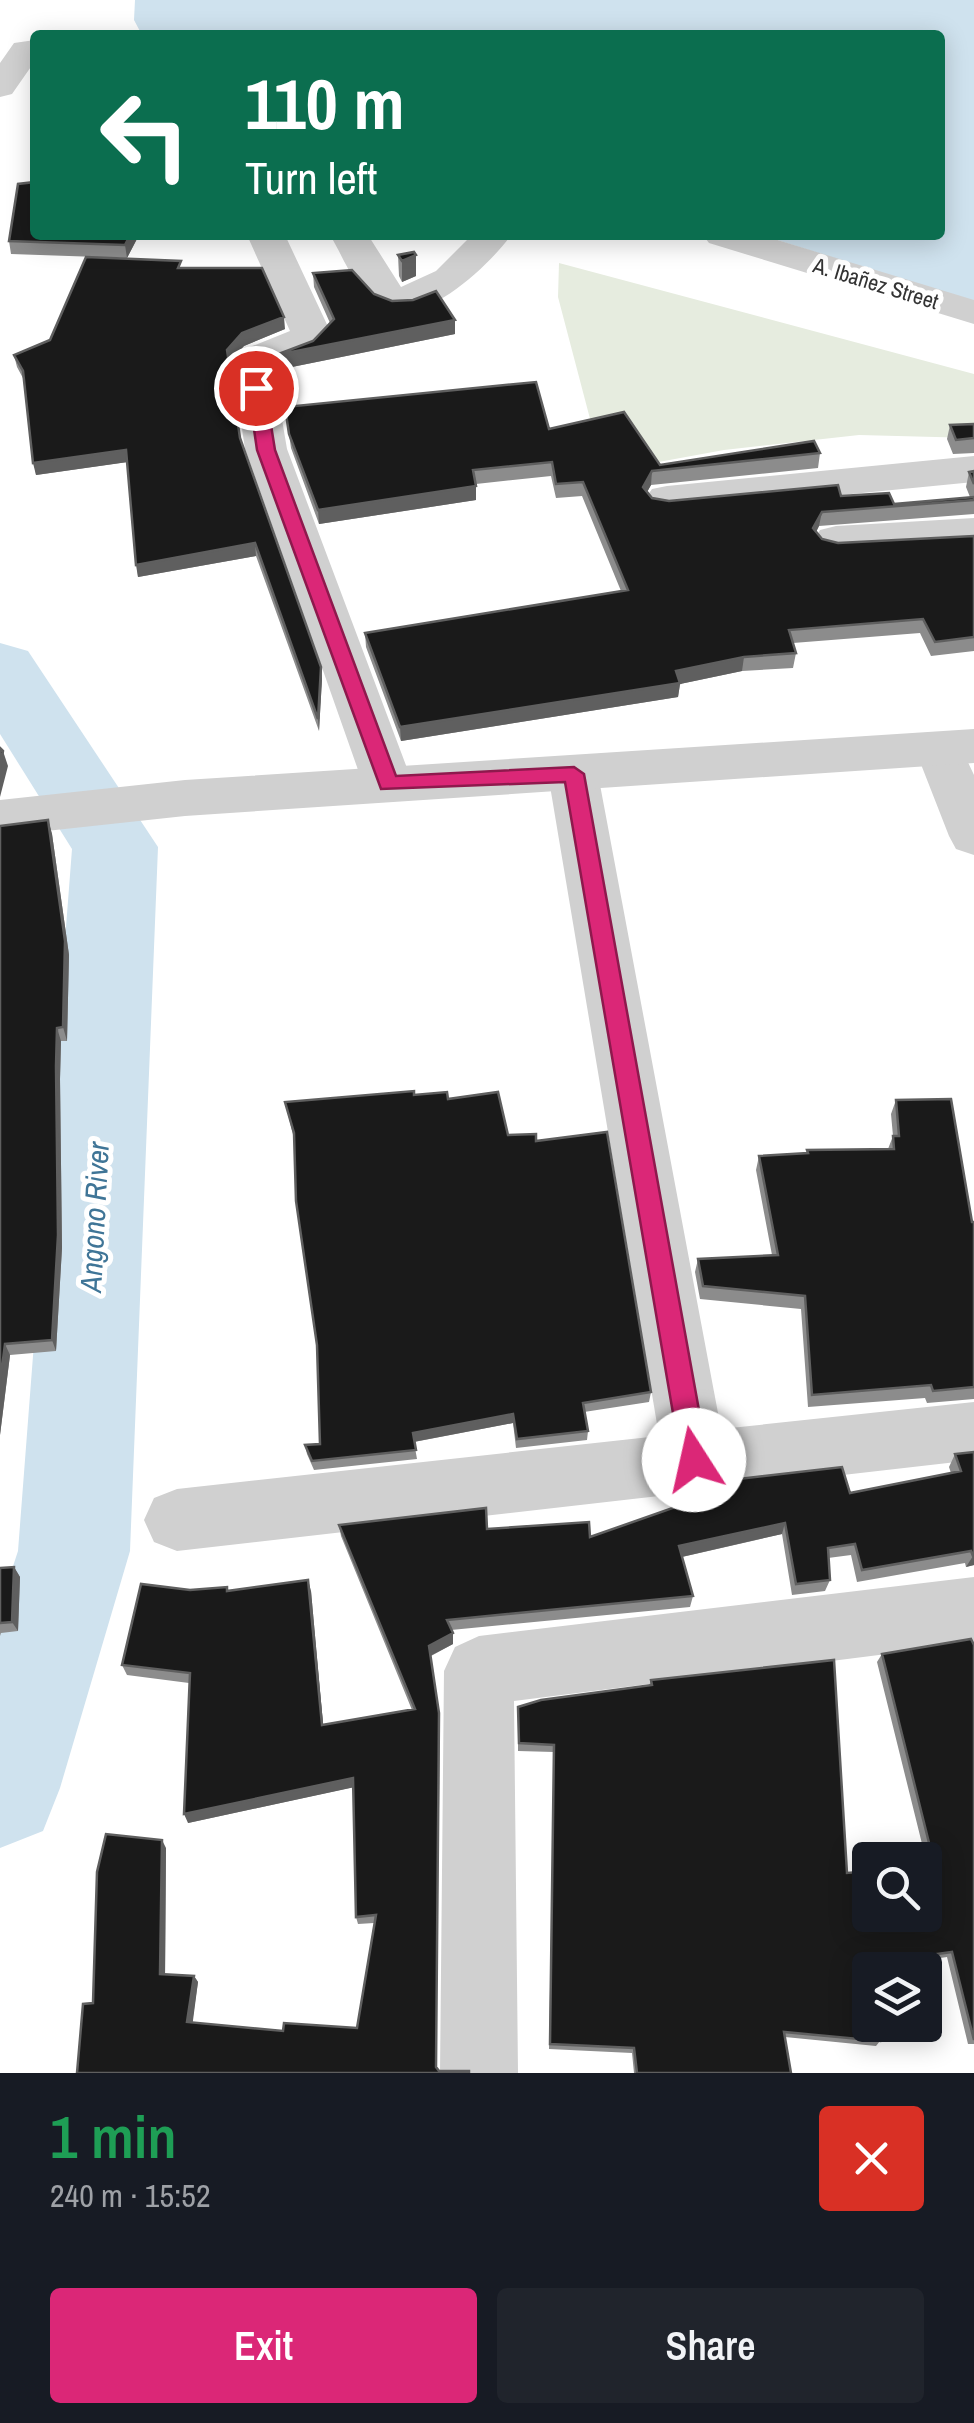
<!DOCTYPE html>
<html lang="en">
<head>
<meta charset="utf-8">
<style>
	:root { --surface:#171b24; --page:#20242c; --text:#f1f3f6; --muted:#9ea1a6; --accent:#db2777 }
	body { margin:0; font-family:"Archivo Narrow",sans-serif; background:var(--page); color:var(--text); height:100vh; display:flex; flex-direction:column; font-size:38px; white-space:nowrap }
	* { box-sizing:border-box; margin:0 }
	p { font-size:32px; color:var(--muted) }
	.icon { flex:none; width:55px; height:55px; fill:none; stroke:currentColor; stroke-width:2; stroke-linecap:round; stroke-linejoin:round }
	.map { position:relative; height:2073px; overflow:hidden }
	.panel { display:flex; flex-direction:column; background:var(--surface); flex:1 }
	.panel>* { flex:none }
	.top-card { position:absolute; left:30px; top:30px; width:915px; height:210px; border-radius:10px; box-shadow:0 5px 25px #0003; background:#0b6e4f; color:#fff; overflow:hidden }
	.buttons { position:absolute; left:852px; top:1842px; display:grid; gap:20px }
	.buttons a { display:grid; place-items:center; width:90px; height:90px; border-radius:10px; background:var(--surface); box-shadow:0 5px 25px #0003; font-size:50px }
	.pin { position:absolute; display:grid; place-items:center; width:85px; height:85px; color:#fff; margin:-42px; border:5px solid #fff; border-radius:50%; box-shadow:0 2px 10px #0007 }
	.me { position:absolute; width:110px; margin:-55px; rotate:350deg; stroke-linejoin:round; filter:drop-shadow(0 0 8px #0008) }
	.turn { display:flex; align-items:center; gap:35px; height:210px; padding:0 50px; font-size:45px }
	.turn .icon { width:130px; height:130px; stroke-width:2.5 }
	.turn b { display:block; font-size:70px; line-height:85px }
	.round { display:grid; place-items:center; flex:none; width:105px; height:105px; border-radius:10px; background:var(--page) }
	.headline { display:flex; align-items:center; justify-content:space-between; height:170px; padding:0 50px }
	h1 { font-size:60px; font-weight:600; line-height:75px; color:#1e9e55 }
	.button { display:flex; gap:20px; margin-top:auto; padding:20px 50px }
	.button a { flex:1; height:115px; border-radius:10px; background:var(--accent); color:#fff; font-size:40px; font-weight:600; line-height:115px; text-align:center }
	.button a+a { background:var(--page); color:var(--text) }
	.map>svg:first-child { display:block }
</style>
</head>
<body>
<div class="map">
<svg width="974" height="2073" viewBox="0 0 974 2073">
	<rect width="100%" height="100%" fill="#fff"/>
	<!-- green -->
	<path fill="#e6ecdf" d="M559 263 974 374V438L859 435 724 450 604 472 558 297Z"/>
	<!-- water -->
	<path fill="#cfe2ee" d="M135 0H974V302L761 235H940V35H142L134 20Z"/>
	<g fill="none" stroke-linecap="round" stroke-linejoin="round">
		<!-- river -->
		<path fill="#cfe2ee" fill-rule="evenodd" d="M0 643 28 651 158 847 130 1551 60 1788 43 1831 0 1848V1606L18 1551 72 849 0 734Z"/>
		<!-- minor -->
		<path fill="#d0d0d0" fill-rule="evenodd" d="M35 40V61L12 94 0 97V63L14 43Z
			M247 235H285L331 333 313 352 273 367 287 449 413 784 405 797 388 802 371 797 363 784 245 449 232 362 245 349 290 331Z
			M330 235H368L401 287 436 271 472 235H511C489 266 418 334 377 306 356 292 343 256 330 235Z
			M703 235H761L974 300V324L709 243Z
			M974 456V482L667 512 652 509 645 499 652 489 667 486Z
			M974 518V546L836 554 820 550 814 540 820 530 836 526Z
			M939 732 956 737 974 775V855L956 849 949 836 915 749 922 737Z
			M573 756 590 762 598 774 721 1429 974 1402V1460L177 1551 154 1542 144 1520 154 1498 177 1489 659 1436 548 774 556 762Z
			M974 1577V1643L514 1701 518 2073H440L444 1671 455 1647 479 1636Z"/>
		<!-- tertiary -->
		<path fill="#d0d0d0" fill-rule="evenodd" d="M974 729V763L185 816 0 836V800L185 780Z"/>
	</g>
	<!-- wall -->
	<path fill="#8c8c8c" d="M139 235 127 258 11 254 9 241Z
		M398 255 416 276 402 282 399 276Z
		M182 268 285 329 244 346 229 362 240 438 321 667 322 679 319 731 256 556 138 577 127 462 36 475 24 380 17 367 14 355 50 340Z
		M313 273 392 301 455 320V334L277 370 276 355 313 341 330 323 314 287Z
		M285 407 549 429 660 465 820 453 818 468 651 485 647 492 652 498 669 501 841 496 894 504 970 497 966 487 969 472 974 471V514L819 526 816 532 822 539 838 543 974 536V651L931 656 920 633 793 643 796 653 793 668 742 671 680 684 678 697 401 741 366 647 365 633 621 591 582 496 556 498 551 476 476 484V500L319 524 291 448Z
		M974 424V453L953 454 947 439 950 425Z
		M48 820 52 834 69 955 67 1041H61L60 1079 62 1248 56 1351 10 1355 0 1435V826Z
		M414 1095 448 1099 508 1135 536 1141 651 1392 649 1402 584 1412 588 1431 587 1440 516 1448 513 1423 414 1442 417 1459 314 1470 307 1454 305 1445 320 1444 317 1345 294 1139 285 1102Z
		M896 1100 972 1222H974V1399L927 1403 925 1398 808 1407 801 1309 700 1299 695 1272 698 1259 772 1255 756 1170 759 1156 807 1154V1150L888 1149 893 1136 891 1114Z
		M974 1452V1565L966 1567 965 1563 857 1582 851 1555 828 1558 830 1580 825 1591 792 1595 782 1534 682 1557 693 1596 690 1607 451 1630 453 1644 431 1656 440 1723 436 2068 77 2073 93 2003 166 1848 165 1974 194 1976 198 1982 192 2023 283 2031 357 2028 374 1923 358 1924 356 1917 354 1787 188 1823 189 1683 127 1675 122 1665 190 1590 227 1587 228 1591H311L323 1725 412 1710 341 1536 339 1525 487 1529 590 1537 718 1492 721 1481 850 1493 951 1473 949 1467 955 1454Z
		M14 1567 20 1577 18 1631 1 1633 0 1636V1568Z
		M974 1645V2044H968L947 1957 880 1967V2041L876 2046 785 2037 791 2073H634L632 2053 549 2049 554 1752 518 1751V1707L649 1686 651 1680 847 1873 928 1868 877 1662 882 1654Z"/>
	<!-- shaded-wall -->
	<path fill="#5f5f5f" d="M130 235H139L127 258 125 245Z
		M416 255V276L402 282V261Z
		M284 317 285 329 244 346 228 363 227 350 242 333Z
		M455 320V334L277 370 276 355Z
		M126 450 128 462 36 475 33 463Z
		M652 471 651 485 642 501 643 487Z
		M476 486V500L319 524 318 510Z
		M822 512 819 526 811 542 813 528Z
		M255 543 256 556 138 577 136 565Z
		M744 657 742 671 680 684 678 697 401 741 400 727Z
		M321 667 322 679 319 731 318 719Z
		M3 751 8 766 0 797V767Z
		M48 820 52 834 69 955 67 1041 63 1027Z
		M57 1028 61 1041 60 1079 62 1248 56 1351 52 1340Z
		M5 1344 10 1355 0 1435V1383Z
		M513 1414V1423L413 1442V1433Z
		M785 1523 782 1534 677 1558 679 1546Z
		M973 1556H974V1565L966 1567Z
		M14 1567 20 1577 18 1631 12 1622Z
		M308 1580 311 1591 324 1734 322 1725Z
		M453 1633V1644L430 1656 429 1646Z
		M353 1778 355 1787 188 1823 184 1814Z
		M162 1840 166 1848 165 1981 160 1974Z
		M194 1976 198 1982 192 2028 187 2022Z"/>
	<!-- building -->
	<path fill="#1a1a1a" stroke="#5f5f5f" stroke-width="2.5" d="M35 182V235H130L125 245 9 241 18 184Z
		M414 252 416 255 402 261 398 255Z
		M86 257 181 261 178 268H262L284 317 242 333 227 350 240 438 321 667 318 719 255 543 136 565 126 450 33 463 23 371 14 355 50 340Z
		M352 270 374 294 392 301 413 300 436 291 455 320 276 355 313 341 334 319 313 273Z
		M536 382 549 429 624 412 660 465 814 441 820 453 652 471 643 487 652 498 669 501 838 485 841 496 889 493 894 504 974 497V500L822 512 813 528 822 539 838 543 974 536V637L935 642 923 619 789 630 796 653 744 657 676 671 680 683 400 727 365 633 628 590 583 482 556 484 552 462 473 470 476 486 318 510 289 434 285 407Z
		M974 424V438L956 440 950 425Z
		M974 471V484L969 472Z
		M0 748 3 751 0 767Z
		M48 820 65 941 63 1027 57 1028 56 1066 58 1235 52 1340 5 1344 0 1383V826Z
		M414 1091V1095L447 1092 448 1099 498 1092 508 1135 536 1134V1141L607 1132 651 1392 583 1403 588 1431 517 1439 513 1414 413 1433 416 1450 312 1461 305 1445 320 1444 317 1345 296 1201 294 1133 285 1102Z
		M951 1099 972 1222H974V1387L933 1391 931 1385 812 1395 805 1296 703 1286 698 1259 778 1255 759 1156 808 1153 807 1150 894 1149 893 1136H899L896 1100Z
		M974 1452V1556H973L971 1551 862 1570 855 1544 828 1548 830 1580 796 1584 785 1523 679 1546 693 1596 447 1620 453 1633 429 1646 439 1713 436 2067 439 2071H469V2073H77L83 2004 93 2003 97 1872 106 1834 162 1840 160 1974 194 1976 187 2022 283 2031 284 2023 357 2028 376 1915 356 1917 353 1778 184 1814 190 1673 122 1665 141 1584 190 1590 227 1587V1591L308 1580 322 1725 415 1709 339 1525 486 1508 487 1529 589 1522 590 1537 724 1490 721 1481 842 1467 850 1493 961 1471 955 1454Z
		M14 1567 12 1622 0 1623V1568Z
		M971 1639 974 1645V2040L952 1952 880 1962V1970H870V2025H880V2041L784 2032 791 2073H637L634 2048 550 2044 554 1745 519 1743 518 1707 541 1700 652 1685 651 1680 834 1660 847 1873 870 1871V1915H925V1868L935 1867 882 1654Z"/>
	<!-- route -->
	<path fill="#db2777" stroke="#8e194d" stroke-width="2.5" d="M256 382 265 388 275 450 396 776 574 767 584 774 708 1460 704 1469 694 1473 685 1469 681 1460 565 782 381 789 257 450 248 388Z"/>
	<g text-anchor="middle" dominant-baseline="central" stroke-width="10" stroke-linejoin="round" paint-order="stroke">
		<!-- far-street labels -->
		<g font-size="22" fill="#333" stroke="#fff">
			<text transform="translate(876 283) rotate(17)">A. Ibañez Street</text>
		</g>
		<!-- water labels -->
		<g font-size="30" font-style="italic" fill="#3f7597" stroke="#fff">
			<text transform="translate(94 1217) rotate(-87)">Angono River</text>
		</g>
	</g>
</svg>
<div class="buttons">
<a><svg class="icon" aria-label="search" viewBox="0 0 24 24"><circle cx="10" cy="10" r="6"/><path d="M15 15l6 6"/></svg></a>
<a><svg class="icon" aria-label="layers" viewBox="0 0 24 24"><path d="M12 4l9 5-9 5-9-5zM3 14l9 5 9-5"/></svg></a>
</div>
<div class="pin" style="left:256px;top:388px;background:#d93025"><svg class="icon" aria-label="arrive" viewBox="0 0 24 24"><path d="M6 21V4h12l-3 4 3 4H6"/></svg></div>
<svg class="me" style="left:694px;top:1460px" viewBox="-20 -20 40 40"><circle r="19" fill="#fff"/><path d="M0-13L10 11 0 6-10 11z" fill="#db2777"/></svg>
<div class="top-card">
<div class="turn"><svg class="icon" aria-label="left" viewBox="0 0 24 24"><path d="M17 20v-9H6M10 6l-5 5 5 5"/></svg><div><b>110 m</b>Turn left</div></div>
</div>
</div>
<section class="panel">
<div class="headline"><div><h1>1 min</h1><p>240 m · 15:52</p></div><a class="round" style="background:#d93025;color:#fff"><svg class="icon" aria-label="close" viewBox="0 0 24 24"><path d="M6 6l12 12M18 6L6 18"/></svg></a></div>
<div class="button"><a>Exit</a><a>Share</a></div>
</section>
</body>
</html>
